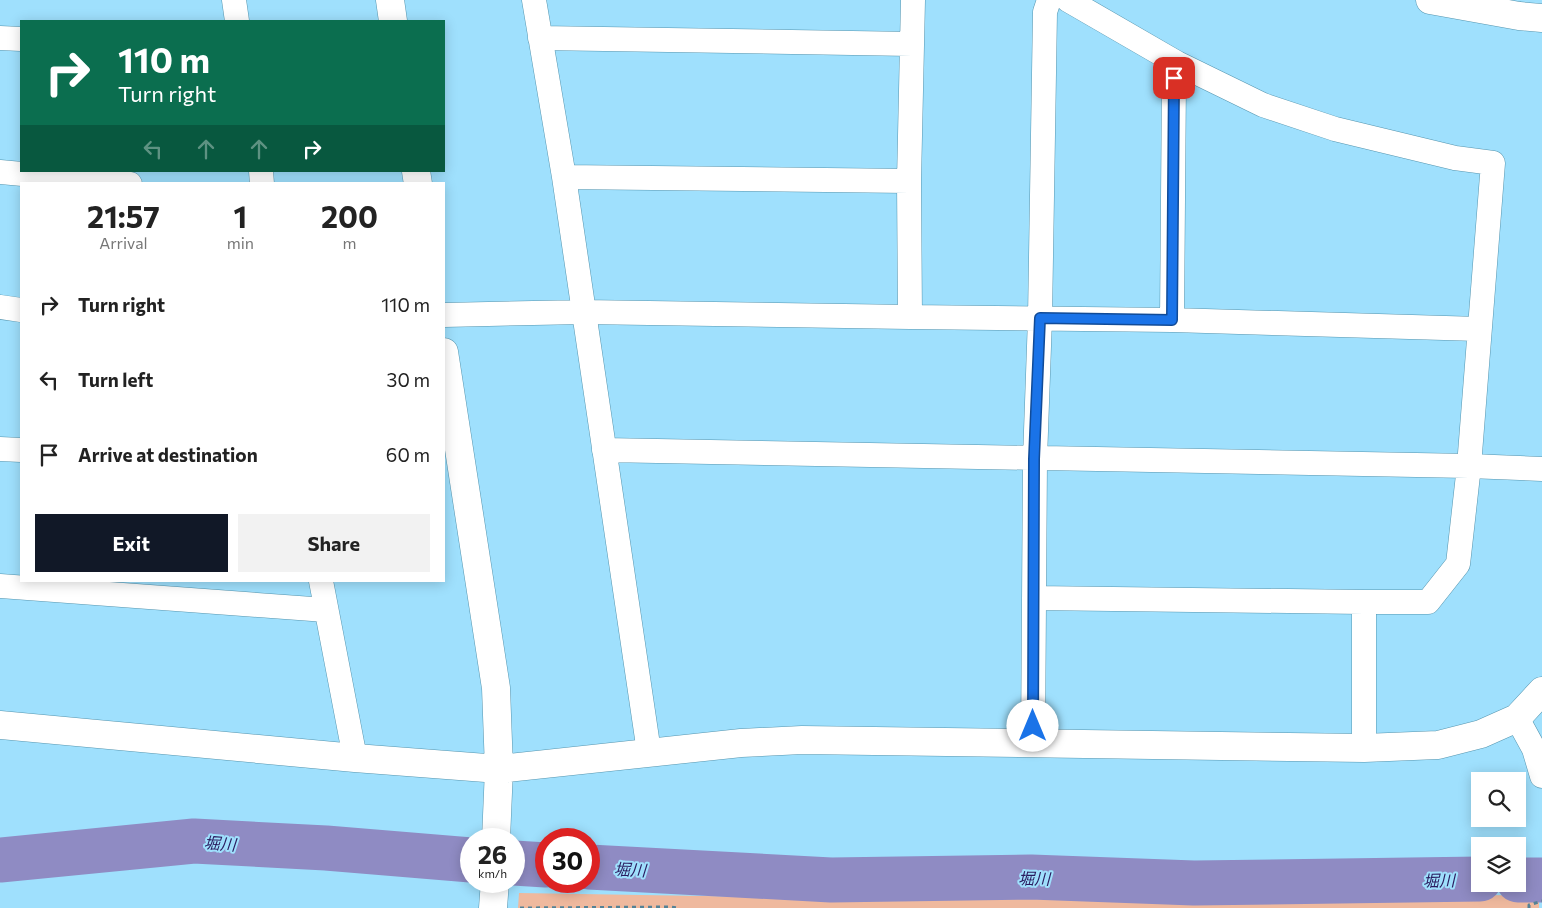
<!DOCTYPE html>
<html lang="en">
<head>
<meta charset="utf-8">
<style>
	:root { --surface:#fff; --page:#f2f2f2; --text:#222; --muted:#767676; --accent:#111827 }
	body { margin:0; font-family:Commissioner,"Noto Sans JP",sans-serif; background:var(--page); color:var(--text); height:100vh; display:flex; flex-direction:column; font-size:19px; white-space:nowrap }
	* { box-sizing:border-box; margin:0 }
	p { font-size:16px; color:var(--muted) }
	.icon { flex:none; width:28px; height:28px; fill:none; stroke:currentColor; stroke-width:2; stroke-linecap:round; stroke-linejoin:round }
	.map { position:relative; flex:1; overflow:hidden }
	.side { position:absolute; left:20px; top:182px; width:425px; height:400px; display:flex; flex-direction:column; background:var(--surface); border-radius:0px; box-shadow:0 2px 12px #0003 }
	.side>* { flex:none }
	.banner { position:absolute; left:20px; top:20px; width:425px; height:152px; border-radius:0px; box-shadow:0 2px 12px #0003; background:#0b6e4f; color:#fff; overflow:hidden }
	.controls { position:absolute; left:1471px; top:772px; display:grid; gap:10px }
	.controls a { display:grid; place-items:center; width:55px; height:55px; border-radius:0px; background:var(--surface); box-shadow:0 2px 12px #0003; font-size:25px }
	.speed { position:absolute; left:460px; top:828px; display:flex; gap:10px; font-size:25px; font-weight:700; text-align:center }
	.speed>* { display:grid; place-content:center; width:65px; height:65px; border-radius:50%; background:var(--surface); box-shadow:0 2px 12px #0003; line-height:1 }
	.speed small { font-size:12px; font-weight:400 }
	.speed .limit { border:8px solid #d22; background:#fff; color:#111 }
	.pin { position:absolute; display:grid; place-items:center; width:42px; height:42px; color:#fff; margin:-21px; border-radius:10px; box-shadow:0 2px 8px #0006 }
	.me { position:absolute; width:55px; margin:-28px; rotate:0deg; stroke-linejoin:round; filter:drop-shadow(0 0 4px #0008) }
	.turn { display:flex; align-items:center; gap:18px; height:105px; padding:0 15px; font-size:22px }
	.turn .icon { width:65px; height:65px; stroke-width:2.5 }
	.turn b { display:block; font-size:35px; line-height:42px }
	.lanes { display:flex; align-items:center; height:48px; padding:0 15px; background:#0003; justify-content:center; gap:25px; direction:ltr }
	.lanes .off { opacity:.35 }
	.eta { display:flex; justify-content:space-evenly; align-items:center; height:85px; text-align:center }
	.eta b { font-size:30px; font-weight:700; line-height:35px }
	.button { display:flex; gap:10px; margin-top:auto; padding:10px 15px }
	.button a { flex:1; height:58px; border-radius:0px; background:var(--accent); color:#fff; font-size:20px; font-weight:700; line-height:58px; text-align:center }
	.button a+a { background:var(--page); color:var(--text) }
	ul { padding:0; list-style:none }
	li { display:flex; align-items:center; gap:15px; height:75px; padding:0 15px }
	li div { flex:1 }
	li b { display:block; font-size:19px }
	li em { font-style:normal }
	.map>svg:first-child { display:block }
</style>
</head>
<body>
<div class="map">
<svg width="1542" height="908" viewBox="0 0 1542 908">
	<rect width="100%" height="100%" fill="#9fe0fd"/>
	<!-- green -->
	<path fill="#efb99e" d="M967 891 1187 904 1371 896 1539 895V908H518L519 893 768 897Z"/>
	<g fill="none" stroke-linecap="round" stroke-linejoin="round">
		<!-- river -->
		<path stroke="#8f8bc3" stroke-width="45" d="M0 860 194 841 326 848 471 860
			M514 863 546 865
			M589 867 831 880 1031 877 1194 883 1480 879
			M1518 880H1542"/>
		<defs>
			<path id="street" d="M234 0 237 21
				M534 0 564 177 649 752
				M0 38 21 39
				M540 38 912 44
				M261 171 262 184
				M0 172 130 184
				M564 177 909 181 910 317
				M909 181 913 0
				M0 307 21 310
				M444 315 583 312 910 317 1172 320 1479 329
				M1172 320 1174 79 1177 63
				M0 449 21 450
				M604 450 1469 466 1542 469
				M321 581 355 758
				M0 586 326 610
				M1034 598 1364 602H1428L1458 564 1469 466 1493 163 1455 158 1335 129 1263 105 1177 63 1068 0
				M1364 602V748
				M1517 718 1534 749 1542 776
				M1033 744 1035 459 1040 318 1045 12 1049 0"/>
			<path id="secondary" d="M390 0 393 21
				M1430 0 1519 16 1542 18
				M416 171 418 184
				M444 352 496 688 499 769 496 839
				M0 725 355 758 499 769 741 743 802 740 1364 748 1438 745 1481 734 1517 718 1542 691
				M493 908 495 881"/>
		</defs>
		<!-- street casing -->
		<use href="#street" stroke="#5595af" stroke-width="25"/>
		<!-- secondary casing -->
		<use href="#secondary" stroke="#5595af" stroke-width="29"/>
		<!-- path -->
		<path stroke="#548296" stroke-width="3" stroke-dasharray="4 4" stroke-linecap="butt" d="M520 908 671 907 679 908
			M1529 908V905L1542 901"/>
		<!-- street -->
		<use href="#street" stroke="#fff" stroke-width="24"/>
		<!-- secondary -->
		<use href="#secondary" stroke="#fff" stroke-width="28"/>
	</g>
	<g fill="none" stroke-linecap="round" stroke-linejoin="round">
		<defs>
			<path id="route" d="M1033 726 1034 459 1040 318 1172 320 1174 78"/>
		</defs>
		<!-- route casing -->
		<use href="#route" stroke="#114b97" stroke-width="12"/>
		<!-- route -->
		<use href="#route" stroke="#1a73e8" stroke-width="9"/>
	</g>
	<g text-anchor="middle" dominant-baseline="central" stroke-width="4" stroke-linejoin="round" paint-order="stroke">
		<!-- water labels -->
		<g font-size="16" font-style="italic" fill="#2a1b5e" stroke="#9fe0fd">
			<text transform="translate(220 843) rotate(4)">堀川</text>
			<text transform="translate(630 869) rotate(3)">堀川</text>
			<text transform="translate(1034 878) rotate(1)">堀川</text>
			<text transform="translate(1439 880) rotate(-1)">堀川</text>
		</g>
	</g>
</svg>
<div class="controls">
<a><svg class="icon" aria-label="search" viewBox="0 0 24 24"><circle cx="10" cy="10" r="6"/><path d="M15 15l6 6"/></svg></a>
<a><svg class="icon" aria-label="layers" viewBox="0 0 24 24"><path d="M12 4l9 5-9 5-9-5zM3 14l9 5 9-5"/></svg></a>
</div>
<div class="speed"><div>26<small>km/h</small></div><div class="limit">30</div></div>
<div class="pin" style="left:1174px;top:78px;background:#d93025"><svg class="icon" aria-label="arrive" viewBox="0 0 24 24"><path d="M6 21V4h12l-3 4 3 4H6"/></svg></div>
<svg class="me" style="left:1033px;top:726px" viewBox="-20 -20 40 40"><circle r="19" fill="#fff"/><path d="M0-13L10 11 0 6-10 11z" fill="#1a73e8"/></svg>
<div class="banner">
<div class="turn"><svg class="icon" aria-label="right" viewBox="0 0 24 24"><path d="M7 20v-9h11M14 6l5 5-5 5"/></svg><div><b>110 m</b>Turn right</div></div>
<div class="lanes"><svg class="icon off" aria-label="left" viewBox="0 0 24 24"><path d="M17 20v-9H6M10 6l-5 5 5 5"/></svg><svg class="icon off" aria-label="ahead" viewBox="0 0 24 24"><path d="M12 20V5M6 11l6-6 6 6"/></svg><svg class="icon off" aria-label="ahead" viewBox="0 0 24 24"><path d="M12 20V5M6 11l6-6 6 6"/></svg><svg class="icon" aria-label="right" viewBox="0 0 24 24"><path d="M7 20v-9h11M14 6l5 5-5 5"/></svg></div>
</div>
<section class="side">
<div class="eta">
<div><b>21:57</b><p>Arrival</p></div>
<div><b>1</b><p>min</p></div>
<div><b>200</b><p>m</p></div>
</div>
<ul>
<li><svg class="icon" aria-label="right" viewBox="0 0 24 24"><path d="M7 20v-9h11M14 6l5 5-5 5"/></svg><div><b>Turn right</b></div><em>110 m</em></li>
<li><svg class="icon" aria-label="left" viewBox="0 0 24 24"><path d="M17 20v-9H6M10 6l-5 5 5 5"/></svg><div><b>Turn left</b></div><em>30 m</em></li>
<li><svg class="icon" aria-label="arrive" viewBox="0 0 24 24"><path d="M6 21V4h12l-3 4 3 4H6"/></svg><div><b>Arrive at destination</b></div><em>60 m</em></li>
</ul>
<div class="button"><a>Exit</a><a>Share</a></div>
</section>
</div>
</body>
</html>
